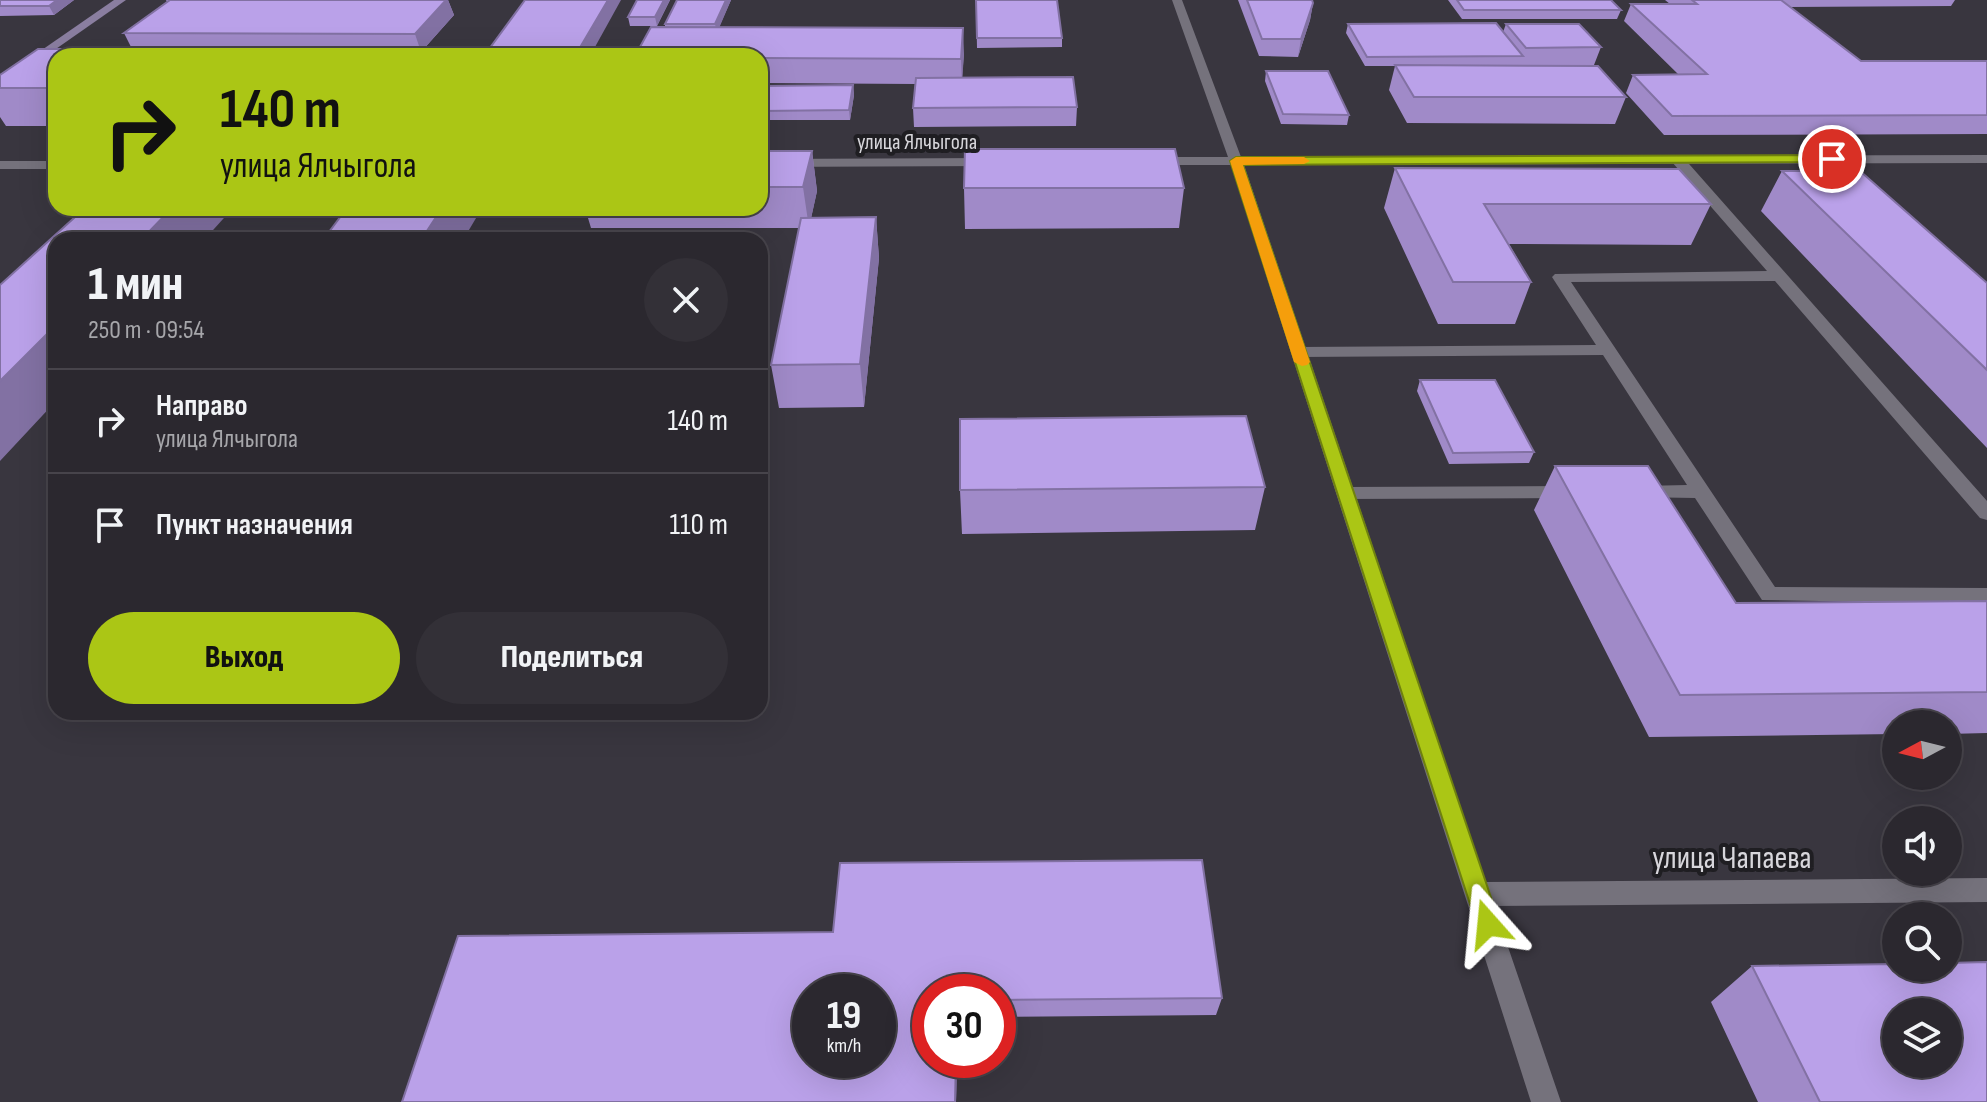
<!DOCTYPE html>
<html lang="ru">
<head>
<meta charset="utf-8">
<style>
	:root { --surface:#2b282f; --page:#333037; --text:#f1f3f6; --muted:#a6a6aa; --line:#47444b; --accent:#abc615 }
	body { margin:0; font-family:"Sofia Sans Condensed",sans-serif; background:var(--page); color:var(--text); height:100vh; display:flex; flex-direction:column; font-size:30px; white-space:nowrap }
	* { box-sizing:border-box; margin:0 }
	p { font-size:26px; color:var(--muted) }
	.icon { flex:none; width:44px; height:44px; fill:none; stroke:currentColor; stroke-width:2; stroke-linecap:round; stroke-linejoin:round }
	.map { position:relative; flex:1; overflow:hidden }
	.sheet { position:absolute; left:48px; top:232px; width:720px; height:488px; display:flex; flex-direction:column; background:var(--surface); border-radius:24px; box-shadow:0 8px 32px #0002,0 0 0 2px var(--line) }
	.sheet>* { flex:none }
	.banner { position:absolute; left:48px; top:48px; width:720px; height:168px; border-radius:24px; box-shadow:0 8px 32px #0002,0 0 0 2px var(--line); background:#abc615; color:#111; overflow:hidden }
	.needle { width:52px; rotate:263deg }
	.tools { position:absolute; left:1882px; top:710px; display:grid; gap:16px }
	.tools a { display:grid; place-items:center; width:80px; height:80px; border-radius:50%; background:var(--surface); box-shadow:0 8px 32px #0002,0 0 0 2px var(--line); font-size:40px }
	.speed { position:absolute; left:792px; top:974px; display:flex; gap:16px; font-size:40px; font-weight:700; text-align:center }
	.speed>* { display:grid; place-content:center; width:104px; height:104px; border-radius:50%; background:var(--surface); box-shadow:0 8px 32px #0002,0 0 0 2px var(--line); line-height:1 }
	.speed small { font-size:20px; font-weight:400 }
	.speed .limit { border:12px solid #d22; background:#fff; color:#111 }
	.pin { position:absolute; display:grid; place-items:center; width:68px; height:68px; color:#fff; margin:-34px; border:4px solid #fff; border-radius:50%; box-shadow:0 2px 8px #0007 }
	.me { position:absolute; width:88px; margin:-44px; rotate:342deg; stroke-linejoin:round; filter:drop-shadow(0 0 6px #0008) }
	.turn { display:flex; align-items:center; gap:28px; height:168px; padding:0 40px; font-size:36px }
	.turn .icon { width:104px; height:104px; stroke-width:2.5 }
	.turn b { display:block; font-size:56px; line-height:68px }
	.round { display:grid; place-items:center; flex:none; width:84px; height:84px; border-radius:42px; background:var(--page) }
	.overview { display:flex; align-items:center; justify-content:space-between; height:136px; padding:0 40px }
	h1 { font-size:48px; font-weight:800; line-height:60px }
	.primary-button { display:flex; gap:16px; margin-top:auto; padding:16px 40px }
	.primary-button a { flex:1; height:92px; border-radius:48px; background:var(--accent); color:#111; font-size:32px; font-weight:800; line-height:92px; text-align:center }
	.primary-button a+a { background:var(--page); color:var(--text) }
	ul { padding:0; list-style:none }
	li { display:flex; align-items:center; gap:24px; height:104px; padding:0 40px; border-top:2px solid var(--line) }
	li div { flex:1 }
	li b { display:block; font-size:30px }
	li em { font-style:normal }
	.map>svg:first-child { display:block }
</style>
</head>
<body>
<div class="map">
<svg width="1987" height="1102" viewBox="0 0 1987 1102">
	<rect width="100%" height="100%" fill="#39363f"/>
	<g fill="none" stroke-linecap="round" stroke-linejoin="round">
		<!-- lane -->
		<path fill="#75727c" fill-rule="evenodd" d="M1672 156H1682L1987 501V520L1980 518 1775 281 1571 282 1775 587 1987 588V604L1762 600 1695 498 1634 497 1632 492 1641 486 1687 485 1603 355 1299 357 1291 352 1299 347 1596 345 1552 277 1555 274 1767 271 1672 162Z
			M1569 486 1578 492 1569 498 1345 499 1336 493 1345 487Z"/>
		<!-- street -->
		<path fill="#75727c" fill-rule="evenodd" d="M1172 0H1182L1241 157 1987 155V163L1244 165 1486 882 1987 878V902L1494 906 1561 1102H1531L1231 165H1152L1145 161 1152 157H1228Z
			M760 159 992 158 999 162 992 166 760 167Z
			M0 161H56V169H0Z"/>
		<!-- secondary -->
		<path fill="#8a7ea0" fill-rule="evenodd" d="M114 0H126L0 88V79Z"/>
	</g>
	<!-- wall -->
	<path fill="#a08ac8" d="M0 0H74L54 15 0 16Z
		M166 0H448L454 15 421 52H394L395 56H56V126H6L0 117V75L38 49H132L124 33 167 2Z
		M637 0H670L657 26H630L628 17Z
		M677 0H731L719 27 964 53 962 78 1077 107 1076 126 914 127 913 108 915 84 760 83V56L665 27V24Z
		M976 0 1062 38V47L977 48Z
		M1238 0H1312L1313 3 1310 20 1298 57 1259 56Z
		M1448 0H1611L1621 10 1617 19H1462Z
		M1665 0H1955L1951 6 1789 7 1861 61H1987V134L1664 135 1626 93 1633 75H1679L1624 21 1631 4H1670Z
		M1348 24 1503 32 1506 24 1601 47 1594 65 1626 97 1615 124 1407 123 1389 90 1395 66H1365L1346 33Z
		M1266 71 1349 115 1347 125 1281 124 1265 81Z
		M853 85 854 95 850 120H760V91Z
		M760 151H812L817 191 811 218 876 217 879 258 864 407 779 408 771 365 799 228H591L585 208H760Z
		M1395 168 1711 204 1691 245 1509 244 1531 282 1515 324H1438L1384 208Z
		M1782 171 1987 283V448L1761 211Z
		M964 188H1184L1179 228 965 229Z
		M1420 380 1534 452 1529 463 1449 464 1417 391Z
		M1555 466 1736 603 1987 601V733L1948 734V724H1896V734L1649 737 1534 510Z
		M1265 487 1255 530 962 534 960 490Z
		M535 712H717L715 720 539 721Z
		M458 936 1222 998 1216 1015 998 1017V992H930L957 1060 956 1102H402Z
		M1752 966 1987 1102H1758L1711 1002Z"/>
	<!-- shaded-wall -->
	<path fill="#8271a3" d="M57 0H74L54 15 49 6Z
		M446 0H448L454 15 421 52 415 34Z
		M608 0H621L590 56H575Z
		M664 0H670L657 26 655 17Z
		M726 0H731L717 33 715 24Z
		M1313 3 1310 20 1298 57 1301 39Z
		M963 28 964 53 962 84 961 59Z
		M393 49 395 56H386Z
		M853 85 854 95 850 120 849 110Z
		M812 151 817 191 809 228 803 187Z
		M172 208H233L204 240H141Z
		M442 208H482L463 240H421Z
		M876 217 879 258 864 407 860 364Z
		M56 325V401L0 461V381Z
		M956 1060H957L956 1102H955Z"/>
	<!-- building -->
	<path fill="#baa1e9" stroke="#8271a3" stroke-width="2" fill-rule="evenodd" d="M0 0H57L49 6H0Z
		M170 0H446L415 34 124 33Z
		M525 0H608L575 56H484Z
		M637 0H664L655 17H628Z
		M677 0H726L715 24H665Z
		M976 0H1057L1062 38H977Z
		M1247 0H1312L1313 3 1301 39H1262Z
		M1457 0H1611L1621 10H1464Z
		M1692 0H1781L1861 61H1987V115L1672 116 1633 75 1707 74 1631 4H1697Z
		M1496 23 1523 56 1367 57 1348 24Z
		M1506 24H1579L1601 47 1526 48Z
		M651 27 963 28 961 59 760 58V56H635Z
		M38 49H393L386 56H56V88H0V75Z
		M1395 65 1598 66 1626 97H1414Z
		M1266 71H1328L1349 115 1283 114Z
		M1073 77 1077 107 913 108 916 78Z
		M853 85 849 110 760 111V91L762 86Z
		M965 149H1175L1184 188H964Z
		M760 151H812L803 187H760Z
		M1395 168 1679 169 1711 204H1484L1531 282H1453Z
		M1782 171H1860L1987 283V370Z
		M85 208H172L141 240H56V325L0 381V285Z
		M347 208H442L421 240H323Z
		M876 217 860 364 771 365 801 218Z
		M1420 380H1495L1534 452 1453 453Z
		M1246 416 1265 487 960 490V419Z
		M1555 466H1648L1736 603 1987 601V692L1680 695Z
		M1202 860 1222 998 998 1000V992H930V1060H956L955 1102H402L458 936 833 932 840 863ZM810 992H878V1060H810Z
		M1987 962V1102H1820L1752 966 1896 964V968H1948V963ZM1896 1012H1948V1064H1896Z"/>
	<!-- route -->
	<path fill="#abc615" stroke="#6f810e" stroke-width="2" d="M1832 155 1838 159 1836 162 1243 165 1500 924 1496 932 1488 935 1479 932 1230 161 1236 157Z"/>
	<!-- slow -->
	<path fill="#f59e0b" d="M1236 157H1304L1310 161 1304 164 1243 165 1310 362 1307 365 1302 366 1294 362 1230 161Z"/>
	<g text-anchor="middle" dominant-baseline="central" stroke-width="8" stroke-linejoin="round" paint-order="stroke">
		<!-- far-street labels -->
		<g font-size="22" fill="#d7d6db" stroke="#1f1e22">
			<text x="917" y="142">улица Ялчыгола</text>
		</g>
		<!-- near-street labels -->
		<g font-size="32" fill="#d7d6db" stroke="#1f1e22">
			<text x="1732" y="858">улица Чапаева</text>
		</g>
	</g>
</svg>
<div class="tools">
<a><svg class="needle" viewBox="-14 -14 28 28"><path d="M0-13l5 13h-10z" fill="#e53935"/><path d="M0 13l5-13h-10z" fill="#a6a6aa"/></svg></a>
<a><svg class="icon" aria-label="sound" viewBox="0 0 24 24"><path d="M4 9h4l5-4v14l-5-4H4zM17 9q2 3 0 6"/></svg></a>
<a><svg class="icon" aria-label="search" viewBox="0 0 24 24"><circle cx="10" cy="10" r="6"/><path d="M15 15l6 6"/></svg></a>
<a><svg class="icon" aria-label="layers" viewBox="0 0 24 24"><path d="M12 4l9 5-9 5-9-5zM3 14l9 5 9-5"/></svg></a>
</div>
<div class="speed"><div>19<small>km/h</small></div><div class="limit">30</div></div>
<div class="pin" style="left:1832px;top:159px;background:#d93025"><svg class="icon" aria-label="arrive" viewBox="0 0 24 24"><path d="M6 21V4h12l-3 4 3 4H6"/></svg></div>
<svg class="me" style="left:1488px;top:924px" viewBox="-20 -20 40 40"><path d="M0-17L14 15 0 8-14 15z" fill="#abc615" stroke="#fff" stroke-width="4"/></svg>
<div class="banner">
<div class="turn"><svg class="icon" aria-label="right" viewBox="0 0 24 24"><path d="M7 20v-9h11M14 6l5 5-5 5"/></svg><div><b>140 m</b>улица Ялчыгола</div></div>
</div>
<section class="sheet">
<div class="overview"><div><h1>1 мин</h1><p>250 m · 09:54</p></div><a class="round"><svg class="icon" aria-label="close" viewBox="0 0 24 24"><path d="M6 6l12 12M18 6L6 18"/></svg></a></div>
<ul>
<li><svg class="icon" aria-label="right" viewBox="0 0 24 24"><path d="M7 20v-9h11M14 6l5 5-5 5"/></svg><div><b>Направо</b><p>улица Ялчыгола</p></div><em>140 m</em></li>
<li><svg class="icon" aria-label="arrive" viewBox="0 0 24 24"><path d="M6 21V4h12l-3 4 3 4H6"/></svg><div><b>Пункт назначения</b></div><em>110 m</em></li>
</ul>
<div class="primary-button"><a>Выход</a><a>Поделиться</a></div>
</section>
</div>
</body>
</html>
